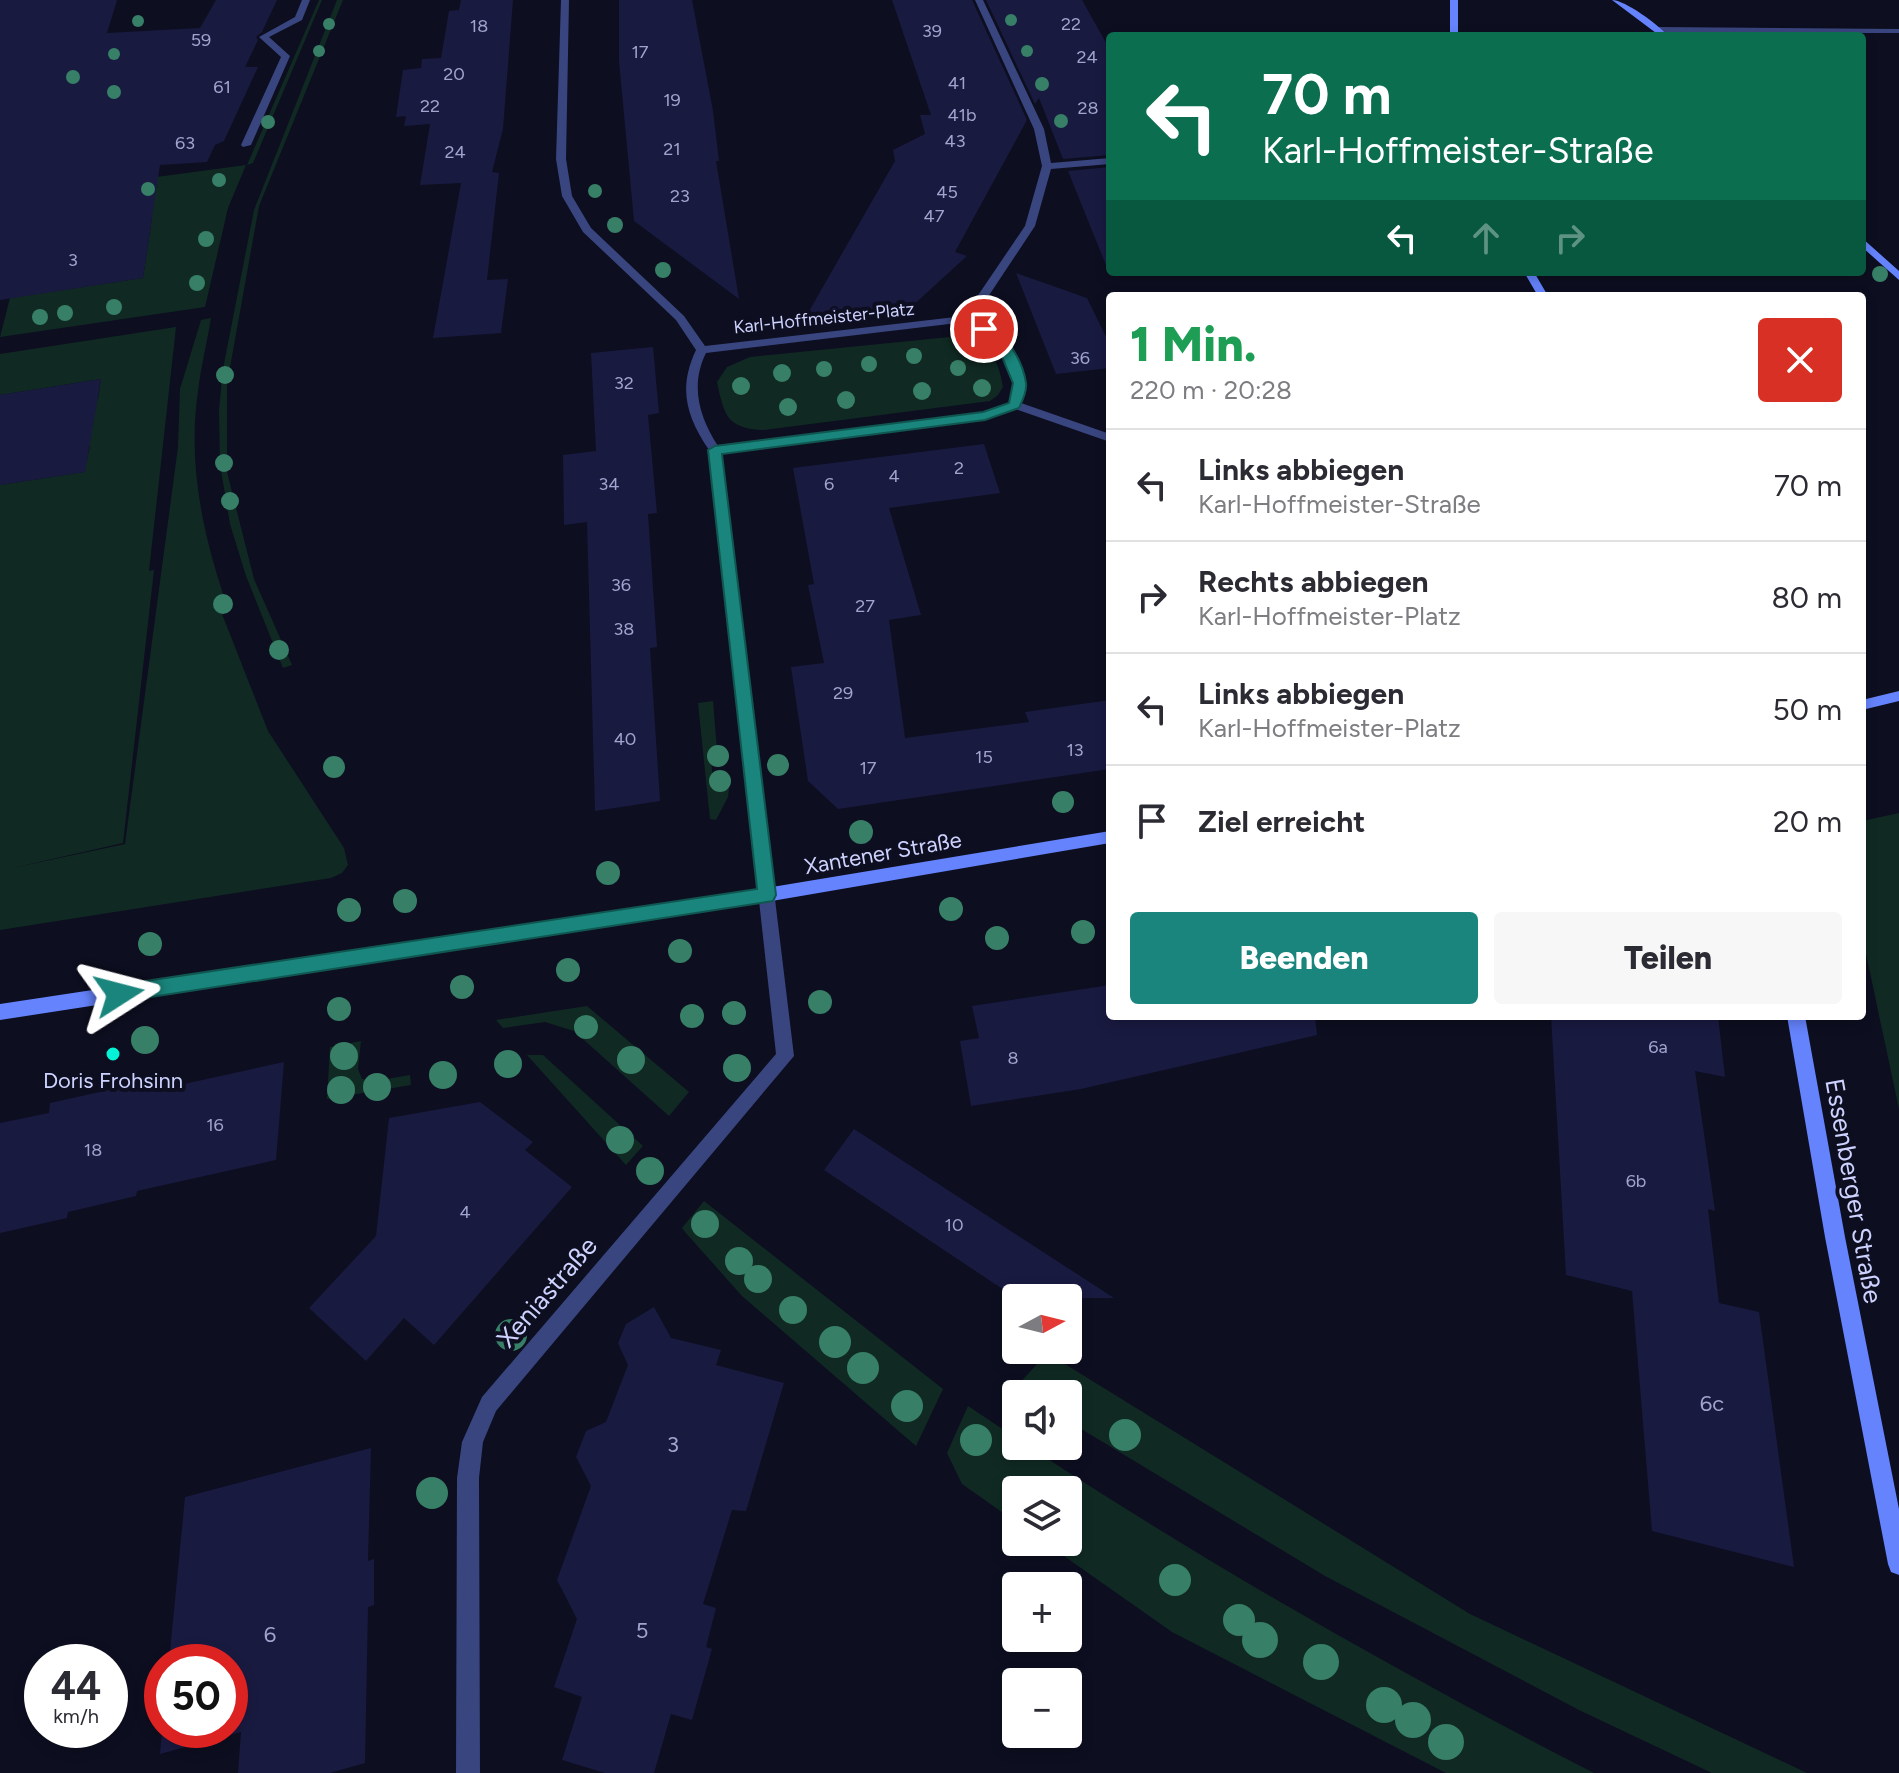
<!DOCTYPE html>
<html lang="de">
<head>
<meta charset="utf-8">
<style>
	:root { --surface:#fff; --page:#f7f7f7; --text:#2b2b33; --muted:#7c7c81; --line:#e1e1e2; --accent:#19857c }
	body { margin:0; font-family:Figtree,sans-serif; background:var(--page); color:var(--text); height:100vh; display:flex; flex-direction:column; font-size:30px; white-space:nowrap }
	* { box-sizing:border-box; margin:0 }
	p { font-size:26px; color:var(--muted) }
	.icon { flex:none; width:44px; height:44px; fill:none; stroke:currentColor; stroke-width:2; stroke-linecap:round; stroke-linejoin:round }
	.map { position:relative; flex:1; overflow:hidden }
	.drawer { position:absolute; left:1106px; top:292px; width:760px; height:728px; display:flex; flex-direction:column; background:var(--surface); border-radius:8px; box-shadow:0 4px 12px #0003 }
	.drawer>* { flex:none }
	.banner { position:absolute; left:1106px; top:32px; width:760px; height:244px; border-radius:8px; box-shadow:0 4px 12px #0003; background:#0b6e4f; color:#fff; overflow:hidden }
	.needle { width:52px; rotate:83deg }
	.fabs { position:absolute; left:1002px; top:1284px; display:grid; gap:16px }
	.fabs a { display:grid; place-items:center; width:80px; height:80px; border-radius:8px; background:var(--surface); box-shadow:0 4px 12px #0003; font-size:40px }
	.speed { position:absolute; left:24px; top:1644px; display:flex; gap:16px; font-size:40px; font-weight:700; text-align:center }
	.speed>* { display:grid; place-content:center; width:104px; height:104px; border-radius:50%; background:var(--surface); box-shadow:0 4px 12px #0003; line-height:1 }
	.speed small { font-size:20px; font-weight:400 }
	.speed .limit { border:12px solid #d22; background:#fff; color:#111 }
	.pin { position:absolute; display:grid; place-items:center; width:68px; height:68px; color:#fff; margin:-34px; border:4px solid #fff; border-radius:50%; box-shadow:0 2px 8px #0007 }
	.me { position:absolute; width:88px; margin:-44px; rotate:81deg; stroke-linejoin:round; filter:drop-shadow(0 0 6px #0008) }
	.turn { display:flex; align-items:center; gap:28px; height:168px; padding:0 24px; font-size:36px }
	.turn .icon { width:104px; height:104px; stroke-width:2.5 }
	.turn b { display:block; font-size:56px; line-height:68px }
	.lanes { display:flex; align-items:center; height:76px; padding:0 24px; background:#0003; justify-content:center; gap:40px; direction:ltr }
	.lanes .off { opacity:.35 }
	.round { display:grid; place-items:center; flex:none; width:84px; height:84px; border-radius:8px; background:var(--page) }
	.head { display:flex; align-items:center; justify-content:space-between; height:136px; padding:0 24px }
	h1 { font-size:48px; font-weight:800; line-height:60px; color:#1e9e55 }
	.button { display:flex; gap:16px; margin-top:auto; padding:16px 24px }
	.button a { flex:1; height:92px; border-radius:8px; background:var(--accent); color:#fff; font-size:32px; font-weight:800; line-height:92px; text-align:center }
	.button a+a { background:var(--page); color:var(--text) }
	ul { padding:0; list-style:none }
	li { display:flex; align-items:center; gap:24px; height:112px; padding:0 24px; border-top:2px solid var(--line) }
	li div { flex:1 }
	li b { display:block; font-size:30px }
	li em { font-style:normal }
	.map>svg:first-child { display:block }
</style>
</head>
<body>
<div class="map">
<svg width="1899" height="1773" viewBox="0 0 1899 1773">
	<rect width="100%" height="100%" fill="#0d0e20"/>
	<!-- green -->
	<path fill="#102a23" d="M319 0H322L253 163 247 165Z
		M337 0H343L259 206 227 384V472L254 579 292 665 283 668 246 576 230 524 220 464 219 410 223 369 254 210Z
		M246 165 228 208 205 307 0 337 10 298 143 278 152 218 0 198Z
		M211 318C207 342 201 367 198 391 187 467 204 540 229 611L222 614 268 731 344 848 348 865 342 873 331 878 0 930V485L84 472 90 446 0 462V416L98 399 101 379 0 395V354L176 327 149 571 154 570 123 843 8 869 125 844 178 447 180 389 201 320Z
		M960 336C988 338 999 361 1003 387L998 395 990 401 764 430C726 429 724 414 717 382L727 367 750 357Z
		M713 701 717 750 710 751 714 788 726 786 730 779 728 797 716 820 710 819 698 703Z
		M1899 813V1109L1862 935V821Z
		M587 1006 689 1092 669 1116 574 1031 545 1022 503 1028 496 1020Z
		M361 1041 358 1069 362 1079 376 1081 410 1075 411 1085 327 1099 330 1047Z
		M527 1055H543L643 1146 626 1165Z
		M704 1201 943 1389 916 1446 742 1296 685 1232 682 1228Z
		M1047 1353 1470 1614 1807 1773H1712L1579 1710 1325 1576 1068 1421V1394H1028L1017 1386Z
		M968 1406 1016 1438V1446H1028C1210 1566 1401 1674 1594 1773H1446L1172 1632 1044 1542H1068V1490H1016V1522L962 1484 947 1453Z"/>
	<!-- building -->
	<path fill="#191a40" d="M0 0H117L107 33 200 28 216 0H277L262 32 256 37 258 40 245 67H258L224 141 215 145 207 162 160 165 143 278 0 300Z
		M461 0H513L503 129 492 172 499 173 487 280 508 279 501 333 433 338 461 183 420 185 430 124 404 126 406 116 396 117 403 70 421 68 422 59 441 58 449 11 459 10Z
		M619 0H692L713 111 719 161H716L739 299 634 221 619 61Z
		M892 0H972L1027 120 955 252 967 256 909 309 804 320 895 161 893 150 925 134 920 115H931Z
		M986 0H1082L1110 50V155L1063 159 1039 98 1035 104Z
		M1110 167V270H1108L1068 171Z
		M1016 273 1087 298 1110 345V368L1056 374Z
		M653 347 659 413 648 415 657 513 648 514 657 647 650 648 660 801 595 811 587 522 564 525 563 455 596 451 591 353Z
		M101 379 85 472 0 485V395Z
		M984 444 1000 493 889 508 921 615 889 620 905 738 1029 722 1025 712 1110 700V769L838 809 808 781 791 667 824 663 808 585 814 584 793 468Z
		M1110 985V1016H1315L1317 1035 1081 1089 971 1106 960 1041 979 1038 972 1006Z
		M1551 1016H1718L1725 1077 1695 1071 1715 1211 1708 1209 1719 1303 1759 1312 1794 1567 1652 1531 1632 1291 1566 1275Z
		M284 1062 276 1160 137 1191 136 1196 68 1212 67 1218 0 1233V1123L49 1113 50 1103 154 1080 152 1091Z
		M480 1102 533 1142 525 1150 572 1187 434 1345 404 1318 366 1361 309 1308 376 1236 389 1118Z
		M854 1129 1020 1237 1114 1298H1016L824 1170Z
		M654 1307 671 1338 721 1350 716 1365 784 1383 746 1511 732 1510 703 1604 716 1608 706 1647 712 1649 692 1720 671 1714 654 1773H605L562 1760 582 1697 554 1687 577 1619 557 1580 591 1486 576 1457 586 1431 606 1422 628 1365 618 1343 626 1324Z
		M371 1448 368 1561 374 1559V1605L368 1607 365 1763 330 1773H238L241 1732 160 1754 162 1730H230V1662H169L185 1497Z"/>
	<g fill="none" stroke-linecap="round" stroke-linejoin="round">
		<!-- street -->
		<path fill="#39457e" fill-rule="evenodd" d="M302 0H310L302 20 269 37 290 56 251 145 243 147 241 145 281 57 259 37 295 17Z
			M561 0H569L566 159 572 196 591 228 684 316 705 346 964 316 1025 226 1042 166 1034 129 975 0H983L1044 129 1051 163 1110 158V164L1051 169 1035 226 974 318 1007 338 1026 383 1021 403 1110 434V442L1015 409 985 420 721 453 794 1056 496 1411 483 1442 479 1478 480 1773H456L457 1478 462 1442 482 1397 776 1054 709 450C686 416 678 388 696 350L676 320 583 232 562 196 556 159ZM966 322 996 340 1014 383 1010 403 983 413 718 446C699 417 690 385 706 353Z
			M1659 27 1899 29V33H1674L1656 31Z"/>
		<!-- secondary -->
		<path fill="#6583fc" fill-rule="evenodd" d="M1450 0H1458V36H1450Z
			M1612 0C1625 0 1659 25 1668 36H1660Z
			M1862 238 1899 271V280L1862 247Z
			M1524 272H1534L1548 296H1538Z
			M1899 691V701L1862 710V700Z
			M1110 831V843L766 902 0 1020V1004L766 888Z
			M1787 1016H1805L1845 1237 1899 1509V1575L1891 1572 1888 1564 1825 1237Z"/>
	</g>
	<!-- trees -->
	<g fill="#377f66">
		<circle cx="1011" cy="20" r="6"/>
		<circle cx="138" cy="21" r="6"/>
		<circle cx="329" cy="24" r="6"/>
		<circle cx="319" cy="51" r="6"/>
		<circle cx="1027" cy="51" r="6"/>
		<circle cx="114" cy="54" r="6"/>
		<circle cx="73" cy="77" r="7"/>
		<circle cx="1042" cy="84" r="7"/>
		<circle cx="114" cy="92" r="7"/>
		<circle cx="1061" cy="121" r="7"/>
		<circle cx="268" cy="122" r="7"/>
		<circle cx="219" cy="180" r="7"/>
		<circle cx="148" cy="189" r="7"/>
		<circle cx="595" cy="191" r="7"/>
		<circle cx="615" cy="225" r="8"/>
		<circle cx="206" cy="239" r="8"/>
		<circle cx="663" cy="270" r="8"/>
		<circle cx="1880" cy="274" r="8"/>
		<circle cx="197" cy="283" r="8"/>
		<circle cx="114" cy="307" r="8"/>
		<circle cx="65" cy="313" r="8"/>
		<circle cx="40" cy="317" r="8"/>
		<circle cx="914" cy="356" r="8"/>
		<circle cx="869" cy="364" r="8"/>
		<circle cx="958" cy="368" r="8"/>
		<circle cx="824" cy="369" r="8"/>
		<circle cx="782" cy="373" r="9"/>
		<circle cx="225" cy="375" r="9"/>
		<circle cx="741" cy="386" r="9"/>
		<circle cx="982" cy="388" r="9"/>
		<circle cx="922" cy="391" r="9"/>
		<circle cx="846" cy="400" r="9"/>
		<circle cx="788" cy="407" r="9"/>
		<circle cx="224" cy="463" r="9"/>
		<circle cx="230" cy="501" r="9"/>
		<circle cx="223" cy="604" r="10"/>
		<circle cx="279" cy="650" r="10"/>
		<circle cx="718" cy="756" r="11"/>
		<circle cx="778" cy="765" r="11"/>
		<circle cx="334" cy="767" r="11"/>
		<circle cx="720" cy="781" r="11"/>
		<circle cx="1063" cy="802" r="11"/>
		<circle cx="861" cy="832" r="12"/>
		<circle cx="608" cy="873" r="12"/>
		<circle cx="405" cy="901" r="12"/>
		<circle cx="951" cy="909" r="12"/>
		<circle cx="349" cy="910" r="12"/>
		<circle cx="1083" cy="932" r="12"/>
		<circle cx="997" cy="938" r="12"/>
		<circle cx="150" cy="944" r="12"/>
		<circle cx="680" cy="951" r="12"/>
		<circle cx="568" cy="970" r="12"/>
		<circle cx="462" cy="987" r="12"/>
		<circle cx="820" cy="1002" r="12"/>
		<circle cx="339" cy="1009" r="12"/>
		<circle cx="734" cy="1013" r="12"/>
		<circle cx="692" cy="1016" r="12"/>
		<circle cx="586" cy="1027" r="12"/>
		<circle cx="145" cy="1040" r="14"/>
		<circle cx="344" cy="1056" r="14"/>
		<circle cx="631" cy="1060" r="14"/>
		<circle cx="508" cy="1064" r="14"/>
		<circle cx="737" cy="1068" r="14"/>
		<circle cx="443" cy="1075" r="14"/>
		<circle cx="377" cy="1087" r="14"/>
		<circle cx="341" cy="1090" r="14"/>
		<circle cx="620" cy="1140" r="14"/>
		<circle cx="650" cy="1171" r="14"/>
		<circle cx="705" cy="1224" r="14"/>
		<circle cx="739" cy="1261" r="14"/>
		<circle cx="758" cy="1279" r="14"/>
		<circle cx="793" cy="1310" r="14"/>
		<circle cx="511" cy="1335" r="16"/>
		<circle cx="835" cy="1342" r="16"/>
		<circle cx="863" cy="1368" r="16"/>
		<circle cx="907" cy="1406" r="16"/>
		<circle cx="1125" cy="1435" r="16"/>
		<circle cx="976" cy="1440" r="16"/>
		<circle cx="432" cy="1493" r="16"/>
		<circle cx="1175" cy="1580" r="16"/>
		<circle cx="1239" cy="1620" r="16"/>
		<circle cx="1260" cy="1640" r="18"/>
		<circle cx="1321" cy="1662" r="18"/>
		<circle cx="1384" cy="1705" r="18"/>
		<circle cx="1413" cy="1720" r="18"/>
		<circle cx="1446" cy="1742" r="18"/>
	</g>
	<!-- route -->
	<path fill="#19857c" stroke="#105651" stroke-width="2" d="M980 326C1003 324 1023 362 1026 383 1027 390 1022 402 1019 408L985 420 722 454 776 895 773 901 119 1002 112 1000 109 994 112 987 119 985 757 889 708 450 715 446 983 412 1009 403 1013 383 995 340 980 331Z"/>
	<!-- markers -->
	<circle fill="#04f3d6" stroke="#0d0e20" stroke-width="3" cx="113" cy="1054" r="8"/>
	<g text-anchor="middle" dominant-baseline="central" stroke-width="8" stroke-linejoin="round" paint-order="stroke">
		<!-- number labels -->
		<g font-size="18" fill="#a0a4ce">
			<text x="1071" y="24">22</text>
			<text x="479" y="26">18</text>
			<text x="932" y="31">39</text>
			<text x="201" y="40">59</text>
			<text x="640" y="52">17</text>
			<text x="1087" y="57">24</text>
			<text x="454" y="74">20</text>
			<text x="957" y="83">41</text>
			<text x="222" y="87">61</text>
			<text x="672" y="100">19</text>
			<text x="430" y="106">22</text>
			<text x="1088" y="108">28</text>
			<text x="962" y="115">41b</text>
			<text x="955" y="141">43</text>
			<text x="185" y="143">63</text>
			<text x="672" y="149">21</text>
			<text x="455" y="152">24</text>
			<text x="947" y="192">45</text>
			<text x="680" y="196">23</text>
			<text x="934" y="216">47</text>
			<text x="73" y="260">3</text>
			<text x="1080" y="358">36</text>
			<text x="624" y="383">32</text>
			<text x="959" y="468">2</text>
			<text x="894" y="476">4</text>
			<text x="609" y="484">34</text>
			<text x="829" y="484">6</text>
			<text x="621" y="585">36</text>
			<text x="865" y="606">27</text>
			<text x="624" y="629">38</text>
			<text x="843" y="693">29</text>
			<text x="625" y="739">40</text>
			<text x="1075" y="750">13</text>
			<text x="984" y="757">15</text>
			<text x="868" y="768">17</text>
			<text x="1658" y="1047">6a</text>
			<text x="1013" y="1058">8</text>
			<text x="215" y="1125">16</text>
			<text x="93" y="1150">18</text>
			<text x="1636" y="1181">6b</text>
			<text x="465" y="1212">4</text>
			<text x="954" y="1225">10</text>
		</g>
		<!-- far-street labels -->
		<g font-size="18" fill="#cdd2fe" stroke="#0d0e20">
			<text transform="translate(824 318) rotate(-6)">Karl-Hoffmeister-Platz</text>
		</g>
		<!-- street labels -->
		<g font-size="22" fill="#cdd2fe" stroke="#0d0e20">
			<text transform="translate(883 853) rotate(-10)">Xantener Straße</text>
		</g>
		<!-- poi labels -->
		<g font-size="22" fill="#cdd2fe" stroke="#0d0e20">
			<text x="113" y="1080">Doris Frohsinn</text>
		</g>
		<!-- near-number labels -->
		<g font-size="22" fill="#a0a4ce">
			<text x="1712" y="1403">6c</text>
			<text x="673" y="1444">3</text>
			<text x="642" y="1630">5</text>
			<text x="270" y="1634">6</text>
		</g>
		<!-- near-street labels -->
		<g font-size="26" fill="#cdd2fe" stroke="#0d0e20">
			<text transform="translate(1854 1191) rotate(80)">Essenberger Straße</text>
			<text transform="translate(547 1292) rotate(-49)">Xeniastraße</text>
		</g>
	</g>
</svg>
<div class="fabs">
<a><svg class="needle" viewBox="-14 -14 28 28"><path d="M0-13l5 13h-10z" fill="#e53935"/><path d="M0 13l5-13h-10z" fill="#7c7c81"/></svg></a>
<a><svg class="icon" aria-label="sound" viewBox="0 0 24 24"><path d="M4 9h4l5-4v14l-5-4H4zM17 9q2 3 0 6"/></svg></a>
<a><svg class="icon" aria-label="layers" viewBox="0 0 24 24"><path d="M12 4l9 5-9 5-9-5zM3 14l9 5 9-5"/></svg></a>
<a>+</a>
<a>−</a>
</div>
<div class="speed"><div>44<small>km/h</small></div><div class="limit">50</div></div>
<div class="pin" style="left:984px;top:329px;background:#d93025"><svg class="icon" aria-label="arrive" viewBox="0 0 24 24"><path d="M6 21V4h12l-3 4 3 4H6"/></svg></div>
<svg class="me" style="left:119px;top:994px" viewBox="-20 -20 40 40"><path d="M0-17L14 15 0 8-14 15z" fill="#19857c" stroke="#fff" stroke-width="4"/></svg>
<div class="banner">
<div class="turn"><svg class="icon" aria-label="left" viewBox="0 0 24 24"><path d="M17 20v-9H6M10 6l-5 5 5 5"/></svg><div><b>70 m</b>Karl-Hoffmeister-Straße</div></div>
<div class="lanes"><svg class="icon" aria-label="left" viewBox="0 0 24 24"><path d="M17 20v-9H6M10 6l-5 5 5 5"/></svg><svg class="icon off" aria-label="ahead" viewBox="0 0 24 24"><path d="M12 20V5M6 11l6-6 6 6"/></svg><svg class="icon off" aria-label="right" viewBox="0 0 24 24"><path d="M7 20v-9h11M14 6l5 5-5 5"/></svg></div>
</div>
<section class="drawer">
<div class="head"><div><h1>1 Min.</h1><p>220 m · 20:28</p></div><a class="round" style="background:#d93025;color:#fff"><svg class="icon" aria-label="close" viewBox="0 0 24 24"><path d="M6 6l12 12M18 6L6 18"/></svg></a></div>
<ul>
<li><svg class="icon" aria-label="left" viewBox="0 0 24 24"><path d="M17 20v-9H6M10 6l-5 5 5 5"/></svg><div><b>Links abbiegen</b><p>Karl-Hoffmeister-Straße</p></div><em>70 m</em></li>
<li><svg class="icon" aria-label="right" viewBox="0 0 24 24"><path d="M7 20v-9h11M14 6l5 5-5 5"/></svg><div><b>Rechts abbiegen</b><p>Karl-Hoffmeister-Platz</p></div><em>80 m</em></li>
<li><svg class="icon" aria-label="left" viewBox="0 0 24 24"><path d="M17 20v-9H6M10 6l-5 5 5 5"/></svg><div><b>Links abbiegen</b><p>Karl-Hoffmeister-Platz</p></div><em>50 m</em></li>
<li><svg class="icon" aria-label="arrive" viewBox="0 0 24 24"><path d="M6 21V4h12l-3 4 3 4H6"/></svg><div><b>Ziel erreicht</b></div><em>20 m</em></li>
</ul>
<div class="button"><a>Beenden</a><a>Teilen</a></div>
</section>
</div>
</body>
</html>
